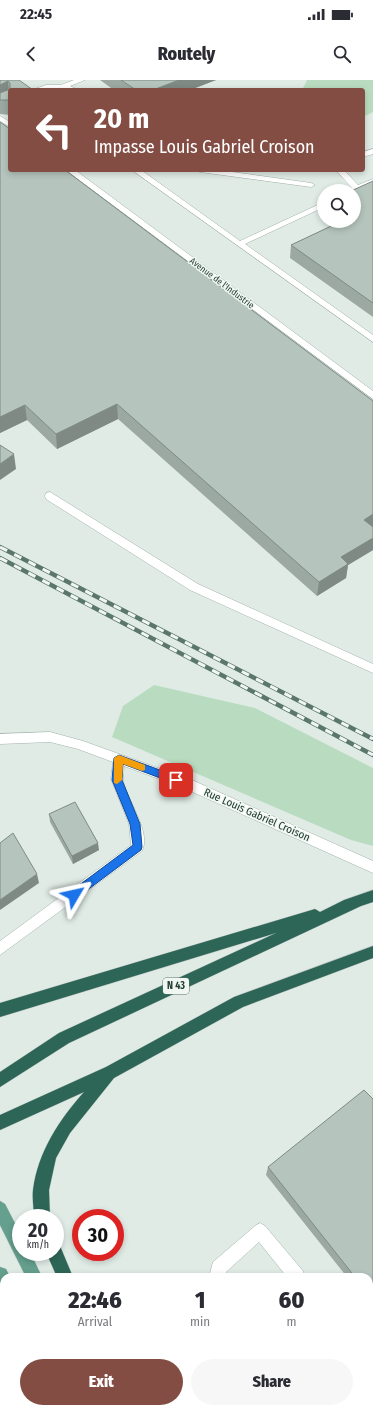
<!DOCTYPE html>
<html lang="en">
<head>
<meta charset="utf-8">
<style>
	:root { --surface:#fff; --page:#f7f7f7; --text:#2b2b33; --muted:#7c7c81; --accent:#834d44 }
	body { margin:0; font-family:"Fira Sans Condensed",sans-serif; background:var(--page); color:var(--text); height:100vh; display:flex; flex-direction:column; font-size:15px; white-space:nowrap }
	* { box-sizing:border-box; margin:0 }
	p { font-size:13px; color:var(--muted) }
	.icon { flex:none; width:22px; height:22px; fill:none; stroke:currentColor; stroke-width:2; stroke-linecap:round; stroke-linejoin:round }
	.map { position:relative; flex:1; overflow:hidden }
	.details { position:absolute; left:0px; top:1193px; width:373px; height:140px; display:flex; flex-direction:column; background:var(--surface); border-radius:12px 12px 0 0; box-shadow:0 2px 6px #0003 }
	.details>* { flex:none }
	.top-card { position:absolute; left:8px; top:8px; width:357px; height:84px; border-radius:4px; box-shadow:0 2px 6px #0003; background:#834d44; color:#fff; overflow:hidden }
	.fabs { position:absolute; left:317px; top:104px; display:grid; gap:8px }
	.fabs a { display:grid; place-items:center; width:44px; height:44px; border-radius:50%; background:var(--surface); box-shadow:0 2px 6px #0003; font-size:20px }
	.speed { position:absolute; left:12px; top:1129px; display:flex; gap:8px; font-size:20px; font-weight:700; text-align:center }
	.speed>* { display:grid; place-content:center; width:52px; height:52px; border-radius:50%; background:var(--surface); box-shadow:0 2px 6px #0003; line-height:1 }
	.speed small { font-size:10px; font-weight:400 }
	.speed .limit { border:6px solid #d22; background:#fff; color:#111 }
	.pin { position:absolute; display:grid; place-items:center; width:34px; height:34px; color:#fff; margin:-17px; border-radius:8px; box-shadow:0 2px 6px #0006 }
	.me { position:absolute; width:44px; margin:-22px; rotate:54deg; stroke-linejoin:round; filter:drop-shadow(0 0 3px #0008) }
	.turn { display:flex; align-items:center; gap:14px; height:84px; padding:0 20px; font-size:18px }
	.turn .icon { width:52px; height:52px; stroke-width:2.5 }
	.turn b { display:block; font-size:28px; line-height:34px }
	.eta { display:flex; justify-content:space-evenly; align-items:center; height:68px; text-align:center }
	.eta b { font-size:24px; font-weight:800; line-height:28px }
	.action { display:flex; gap:8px; margin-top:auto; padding:8px 20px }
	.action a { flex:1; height:46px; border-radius:24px; background:var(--accent); color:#fff; font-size:16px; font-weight:800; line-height:46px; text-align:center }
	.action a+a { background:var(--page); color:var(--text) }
	.status { display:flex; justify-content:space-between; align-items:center; height:28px; padding:0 20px; background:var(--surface); direction:ltr }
	.status svg { height:11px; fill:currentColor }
	header { display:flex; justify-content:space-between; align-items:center; height:52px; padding:0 20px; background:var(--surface); font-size:18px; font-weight:800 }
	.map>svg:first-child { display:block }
</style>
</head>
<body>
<div class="status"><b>22:45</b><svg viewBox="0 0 49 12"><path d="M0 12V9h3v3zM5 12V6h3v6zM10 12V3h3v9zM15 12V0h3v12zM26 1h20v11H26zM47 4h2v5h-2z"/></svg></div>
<header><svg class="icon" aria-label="back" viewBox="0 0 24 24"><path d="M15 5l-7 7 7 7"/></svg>Routely<svg class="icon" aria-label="search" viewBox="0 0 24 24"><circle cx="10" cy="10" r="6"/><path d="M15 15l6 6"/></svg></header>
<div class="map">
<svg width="373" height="1333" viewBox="0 0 373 1333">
	<rect width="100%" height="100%" fill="#e0ebe5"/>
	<!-- green -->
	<path fill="#b9dcc0" d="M307 0H373V32L363 37V10H302Z
		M154 605 255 628 373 688V766L351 760 112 657 123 626Z"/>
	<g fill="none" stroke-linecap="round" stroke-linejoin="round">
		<defs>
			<path id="lane" d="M74 0H85L70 6 78 10H32L46 5H61Z
				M373 69V74L363 77V72Z
				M132 90H141L240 161 324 122V127L245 164 373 255V262Z
				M196 90H218L311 103 315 105 311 107 200 92Z
				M336 90H344L358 105 373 99V104L354 113V111H347L352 108Z
				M50 412 198 504 373 584V593L190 510 46 419 45 416 46 413Z
				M260 1143 265 1146 303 1191 305 1197H287L259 1162 226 1192 225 1197H209L213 1182 255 1146Z
				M369 1278 373 1279V1299L369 1298Z
				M271 1329H289L290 1333H272Z"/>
			<path id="street" d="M0 36 10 42V47L0 41Z
				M66 90H75L373 311V319Z
				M50 652 83 661 194 701 373 781V793L186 709 124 686C124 690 123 695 123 699 125 718 152 751 142 771L0 875V861L131 765 129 744 111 699 113 682 78 669 50 662 0 664V654Z"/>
			<path id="primary" d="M0 1121 5 1124 21 1155V1172H30L42 1197H26L0 1145Z
				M0 1187 6 1189 10 1197H4V1209L0 1207Z
				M71 1329H88L89 1333H72Z
				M120 1329H137L138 1333H121Z"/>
			<path id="highway" d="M373 810V822L361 826 69 963 0 1007V992L59 953 276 853 0 937V923L315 829 320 832 344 820Z
				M373 866V878L243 927 114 998 70 1053 56 1078 49 1110 50 1138H34C34 1129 32 1119 33 1110 38 1072 59 1040 84 1012L0 1050V1035L106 987 234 917Z
				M55 1165 60 1166 73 1197H57L46 1172H55Z"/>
		</defs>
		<!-- lane casing -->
		<use href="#lane" stroke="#a3b2ac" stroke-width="1"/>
		<!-- street casing -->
		<use href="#street" stroke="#a3b2ac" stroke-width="1"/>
		<!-- primary casing -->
		<use href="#primary" stroke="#c1c8c6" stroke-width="1"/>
		<!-- highway casing -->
		<use href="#highway" stroke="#c1c8c6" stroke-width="1"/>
		<!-- lane -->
		<use href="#lane" fill="#fff" fill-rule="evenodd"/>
		<!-- street -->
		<use href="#street" fill="#fff" fill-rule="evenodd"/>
		<!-- primary -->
		<use href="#primary" fill="#659f8d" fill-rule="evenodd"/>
		<!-- highway -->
		<use href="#highway" fill="#2d6657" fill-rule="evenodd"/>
		<defs>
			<path id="rail" d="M0 467 373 659
				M0 478 373 675"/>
		</defs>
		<!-- rail casing -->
		<use href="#rail" stroke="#5b766d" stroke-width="4.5"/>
		<!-- rail -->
		<use href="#rail" stroke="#f0f7f3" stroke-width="3" stroke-dasharray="8" stroke-linecap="butt"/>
	</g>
	<!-- wall -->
	<path fill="#9ca9a3" d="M0 0H19L10 10V35L0 34Z
		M100 0H216L190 10H114Z
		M0 42 373 321V470L348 485 346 498 317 516 118 339 57 369 27 340 0 353Z
		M373 101V237L290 178 291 165 337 143 334 141H354Z
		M49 734 99 770 73 784 50 742Z
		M373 1019V1230L369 1225V1197H347L266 1095 268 1087Z"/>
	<!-- shaded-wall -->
	<path fill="#7f8a85" d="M179 0H216L190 10H153Z
		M8 1 9 16 0 20V5Z
		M117 324 118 339 57 369 56 354Z
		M25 325 27 340 0 353V337Z
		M14 374 16 389 0 400V384Z
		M373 434V447L364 440Z
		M373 458V470L348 485 346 498 317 516 319 502 341 477Z
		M98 763 99 770 73 784 72 776Z
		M37 794 39 803 0 830V820Z"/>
	<!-- building -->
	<path fill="#b5c5be" stroke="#7f8a85" d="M0 0H19L33 10H10V20H0V13L10 9V3L8 1 0 5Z
		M121 0H179L153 10H136Z
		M0 42 10 49V90H65L373 321V434L364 440 373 447V458L341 477 348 484 319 502 117 324 56 354 25 325 0 337Z
		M373 101V223L291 165 342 141H354V111H351Z
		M0 365 14 374 0 384Z
		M75 722 98 763 72 776 49 734Z
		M13 753 37 794 0 820V763Z
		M364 1010 373 1019V1220L369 1215V1197H355L268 1087Z
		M0 1262 4 1269V1329H41L43 1333H0Z"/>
	<!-- route -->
	<path fill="#1a73e8" stroke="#114b97" d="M119 675 179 697 180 700 176 704 123 684 122 700 140 744 142 767 141 770 74 820 69 815 70 812 133 765 130 744 112 700 114 678Z"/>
	<!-- slow -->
	<path fill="#f59e0b" d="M119 675 145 685V690L142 691 123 684 122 700 117 704 114 703V678Z"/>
	<g text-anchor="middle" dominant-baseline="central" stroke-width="3" stroke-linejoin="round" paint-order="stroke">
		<!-- far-street labels -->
		<g font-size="9" fill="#213a32" stroke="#f0f7f3">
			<text transform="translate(222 203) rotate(37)">Avenue de l'Industrie</text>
		</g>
		<!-- shield labels -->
		<rect fill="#f0f7f3" stroke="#5f736c" stroke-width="1" x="163" y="898" width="26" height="16" rx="3"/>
		<g font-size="10" font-weight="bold" fill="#213a32">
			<text x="176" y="906">N 43</text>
		</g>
		<!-- street labels -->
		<g font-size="11" fill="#213a32" stroke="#f0f7f3">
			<text transform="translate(257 735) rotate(24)">Rue Louis Gabriel Croison</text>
		</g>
	</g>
</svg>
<div class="fabs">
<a><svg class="icon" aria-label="search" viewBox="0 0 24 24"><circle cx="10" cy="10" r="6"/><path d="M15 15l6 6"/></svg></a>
</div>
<div class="speed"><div>20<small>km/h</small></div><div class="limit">30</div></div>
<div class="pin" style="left:176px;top:700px;background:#d93025"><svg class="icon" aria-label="arrive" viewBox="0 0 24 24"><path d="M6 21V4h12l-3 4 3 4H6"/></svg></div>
<svg class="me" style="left:74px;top:815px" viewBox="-20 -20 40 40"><path d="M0-17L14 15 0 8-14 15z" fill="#1a73e8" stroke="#fff" stroke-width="4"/></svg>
<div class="top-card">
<div class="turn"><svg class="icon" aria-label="left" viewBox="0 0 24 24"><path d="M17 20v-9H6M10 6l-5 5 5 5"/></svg><div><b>20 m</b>Impasse Louis Gabriel Croison</div></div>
</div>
<section class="details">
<div class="eta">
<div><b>22:46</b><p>Arrival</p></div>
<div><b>1</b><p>min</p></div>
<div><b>60</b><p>m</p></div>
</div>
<div class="action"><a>Exit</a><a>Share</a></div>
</section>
</div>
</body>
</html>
